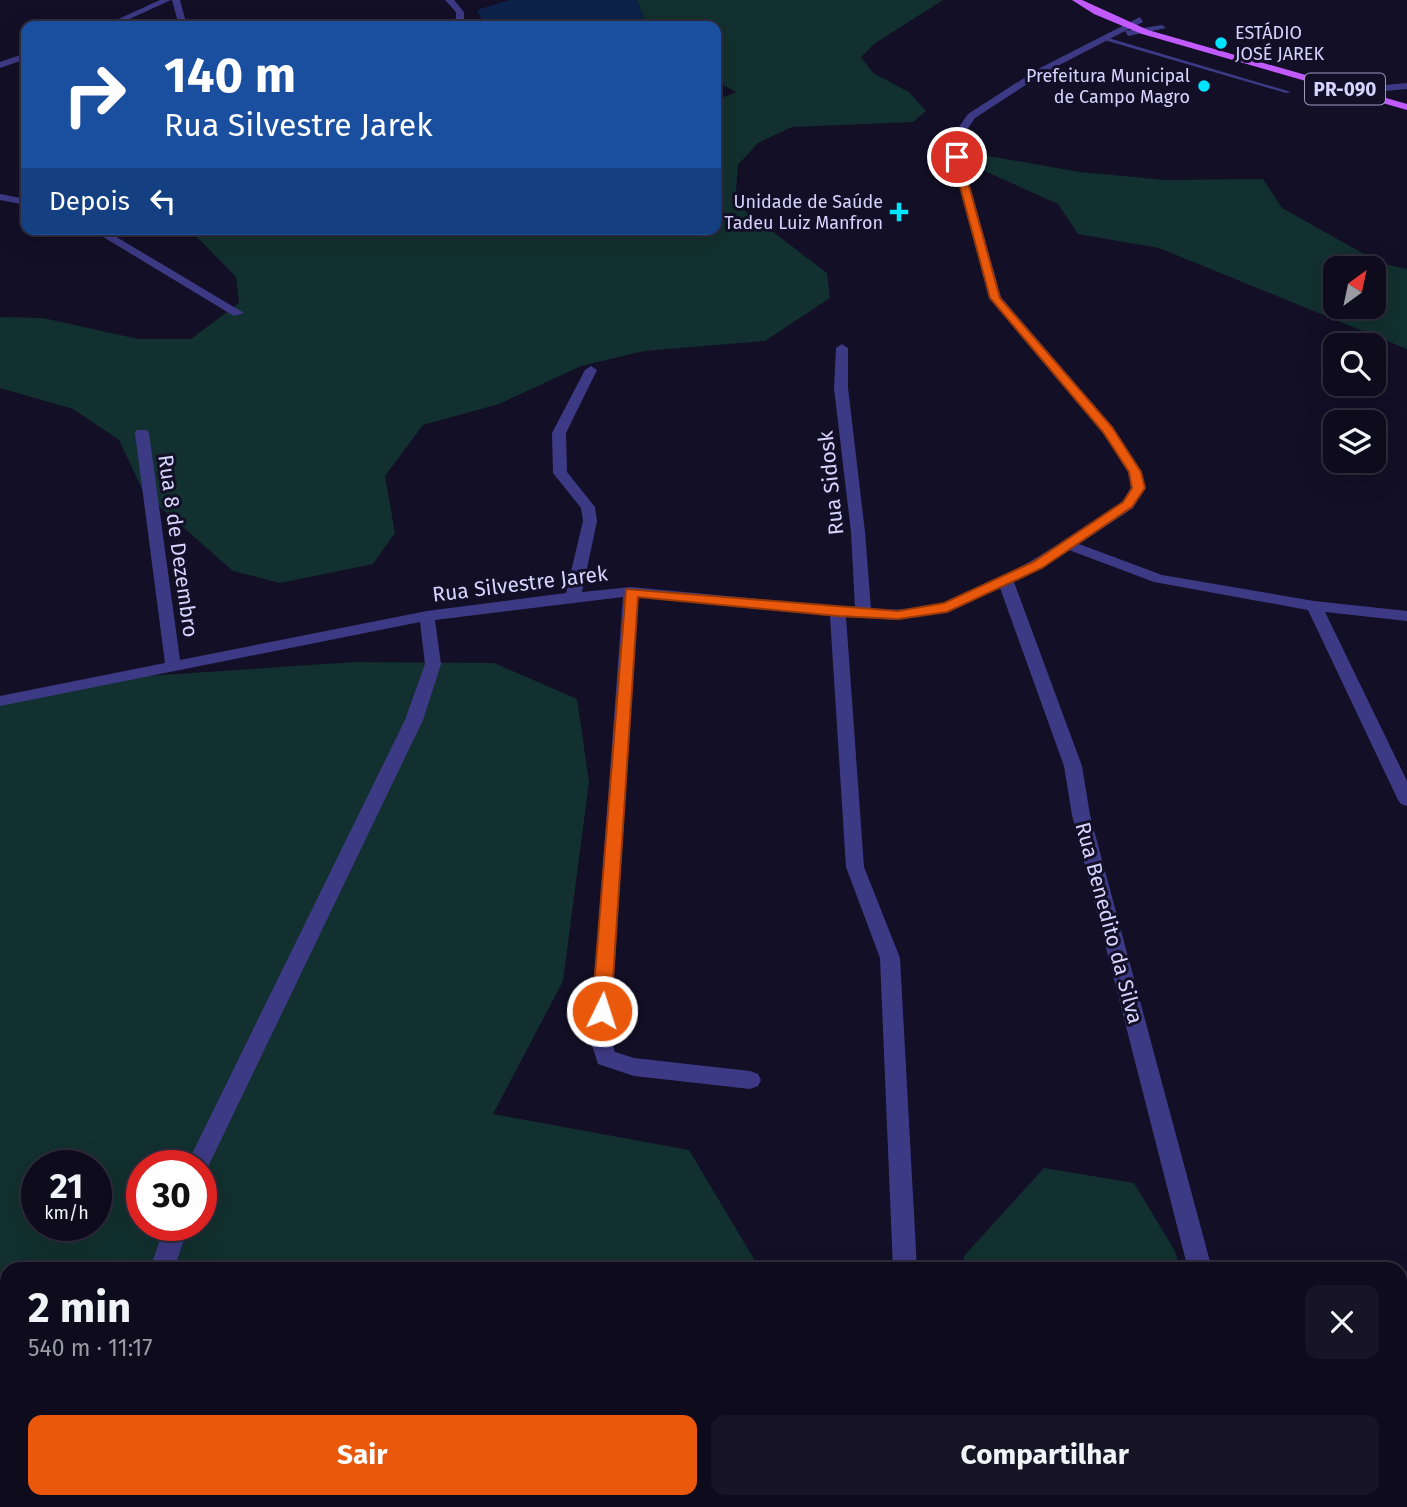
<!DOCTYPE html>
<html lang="pt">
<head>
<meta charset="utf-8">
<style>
	:root { --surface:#0e0b1c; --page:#171425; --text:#f1f3f6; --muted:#9b9ba3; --line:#2e2b3b; --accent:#ea580c }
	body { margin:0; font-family:"Fira Sans",sans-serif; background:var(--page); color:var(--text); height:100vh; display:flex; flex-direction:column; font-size:26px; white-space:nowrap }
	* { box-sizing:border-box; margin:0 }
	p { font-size:23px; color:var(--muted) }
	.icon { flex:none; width:38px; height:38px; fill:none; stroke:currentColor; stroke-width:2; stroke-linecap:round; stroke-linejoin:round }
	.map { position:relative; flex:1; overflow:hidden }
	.details { position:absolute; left:0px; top:1262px; width:1407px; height:247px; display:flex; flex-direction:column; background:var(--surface); border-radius:21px 21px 0 0; box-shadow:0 7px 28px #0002,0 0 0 2px var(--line) }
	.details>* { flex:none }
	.banner { position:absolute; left:21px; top:21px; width:700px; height:214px; border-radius:14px; box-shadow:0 7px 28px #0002,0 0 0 2px var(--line); background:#1a4fa0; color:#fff; overflow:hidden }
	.needle { width:46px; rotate:33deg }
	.controls { position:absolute; left:1323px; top:256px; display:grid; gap:14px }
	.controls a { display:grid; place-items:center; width:63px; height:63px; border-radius:14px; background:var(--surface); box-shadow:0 7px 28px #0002,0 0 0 2px var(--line); font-size:35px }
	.speed { position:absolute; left:21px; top:1150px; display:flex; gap:14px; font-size:35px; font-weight:700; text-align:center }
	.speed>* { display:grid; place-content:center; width:91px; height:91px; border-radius:50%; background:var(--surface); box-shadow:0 7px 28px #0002,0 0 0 2px var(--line); line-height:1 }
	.speed small { font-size:18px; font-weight:400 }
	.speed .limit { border:10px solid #d22; background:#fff; color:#111 }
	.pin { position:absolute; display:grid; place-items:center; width:60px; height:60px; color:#fff; margin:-30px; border:4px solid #fff; border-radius:50%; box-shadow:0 2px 7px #0007 }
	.me { position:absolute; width:77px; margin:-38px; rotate:4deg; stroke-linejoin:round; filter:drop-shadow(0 0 5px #0008) }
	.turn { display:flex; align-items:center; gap:24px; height:147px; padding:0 28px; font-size:32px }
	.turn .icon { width:91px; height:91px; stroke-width:2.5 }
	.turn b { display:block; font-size:49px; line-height:60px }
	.then { display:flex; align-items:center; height:66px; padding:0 28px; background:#0003; gap:14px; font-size:26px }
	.round { display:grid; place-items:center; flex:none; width:74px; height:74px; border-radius:14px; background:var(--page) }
	.head { display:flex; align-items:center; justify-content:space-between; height:119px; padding:0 28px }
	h1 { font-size:42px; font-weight:700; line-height:52px }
	.action { display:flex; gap:14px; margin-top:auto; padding:14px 28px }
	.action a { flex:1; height:80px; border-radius:14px; background:var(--accent); color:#fff; font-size:28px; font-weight:700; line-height:80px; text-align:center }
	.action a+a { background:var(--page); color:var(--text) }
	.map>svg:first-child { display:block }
</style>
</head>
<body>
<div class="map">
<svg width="1407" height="1507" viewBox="0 0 1407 1507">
	<rect width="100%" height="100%" fill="#130f26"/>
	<!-- green -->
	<path fill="#12302f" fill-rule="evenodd" d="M637 0H943L874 44 861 57 873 73 909 92 926 111 913 122 792 127 758 143 738 165 735 203 827 273 830 298 765 341 644 351 581 366 499 404 423 425 385 476 395 533 373 564 280 583 233 571 144 493 119 440 73 409 0 388V317L43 318 138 339H191L239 303 236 277 189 229H716V100L736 92 716 81V26H646Z
		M988 156 1080 172 1165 180 1263 179 1282 208 1380 263 1407 269V349L1159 248 1078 234 1058 204 980 169ZM1335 268H1374V306H1335Z
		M355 662 494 663 577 699 589 782 563 981 493 1114 689 1150 760 1269H7V1502H785L786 1507H0V701L146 676ZM37 1166H96V1225H37ZM142 1166H201V1225H142Z
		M1044 1168 1134 1183 1175 1251 1180 1269H963L964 1256Z
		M945 1502H1238L1239 1507H947Z"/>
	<!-- water -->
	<path fill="#0c2248" d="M509 0H637L646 26H485L477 10Z"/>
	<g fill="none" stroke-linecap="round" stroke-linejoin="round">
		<!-- service -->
		<path fill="#3d3a85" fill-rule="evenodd" d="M1101 37H1105L1291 92 1286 93 1101 39Z"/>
		<!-- minor -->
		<path fill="#3d3a85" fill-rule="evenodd" d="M160 0H171L114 26H103Z
			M172 0H180L187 26H179Z
			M445 0H454L464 12V19L455 26H446L456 18V12Z
			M1140 17 1143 22 1125 31 1162 25 1166 28 1128 36 1125 31 1044 73 975 118 962 137V157L1001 297 1113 427 1142 472 1145 488 1133 508 1079 544 1162 575 1314 601 1407 611V621L1325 612 1407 781V806L1401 804 1398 800 1308 610 1154 582 1069 550 1042 568 1014 582 1082 766 1090 815 1212 1269H1188L1072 815 1064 766 1000 588 948 612 898 620 846 617 864 867 900 958 917 1269H893L880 958 846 867 830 616 638 597 610 1039 615 1052 634 1058 750 1071 758 1074 761 1080 758 1086 750 1089 634 1076 598 1064 590 1039 623 597 435 620 441 664 423 720 205 1173 201 1174V1166H186L405 720 425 664 420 622 0 706V696L165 663 135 433 137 430H147L149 433 180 660 427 611 566 593 583 521 581 508 553 473 552 433 585 370 591 366 597 370 566 433 567 472 595 507 597 521 582 592 631 587 855 608 851 532 834 388 836 348 842 344 848 348V388L865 532 871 609C895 610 922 610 945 602 1008 581 1067 538 1122 502L1131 488 1128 472 1103 432 989 298 952 157V137L968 114 1038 69Z
			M26 53V59L0 68V62Z
			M1407 83V89L1353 94 1348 91 1353 88Z
			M0 194 26 199V205L0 200Z
			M90 229H103L244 313 234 316Z
			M165 1225H189L174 1269H150Z
			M69 1502H95L94 1507H68Z
			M903 1502H929L930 1507H904Z
			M1250 1502H1276L1278 1507H1252Z"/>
		<!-- primary -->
		<path fill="#c25bff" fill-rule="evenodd" d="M1072 0H1082L1148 30 1407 104V110L1142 34 1094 14Z"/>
	</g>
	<!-- route -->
	<path fill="#ea580c" stroke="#983908" stroke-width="2" d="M957 154 961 157 1000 298 1112 427 1141 472 1145 488 1132 507 1042 568 947 612 898 619 838 616 638 597 611 1011 608 1016 602 1018 595 1016 592 1011 626 589 898 611 944 603 1033 562 1123 502 1132 488 1129 472 1103 432 990 298 952 157Z"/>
	<!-- markers -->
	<g fill="#00e5ff" stroke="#130f26" stroke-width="2.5">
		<circle cx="1221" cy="43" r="7"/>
		<circle cx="1204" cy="86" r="7"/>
		<path d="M895.5 201.5h7v7h7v7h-7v7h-7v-7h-7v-7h7z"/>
	</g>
	<g text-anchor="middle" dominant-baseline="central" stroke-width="6" stroke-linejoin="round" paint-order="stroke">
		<!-- far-poi labels -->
		<g font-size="18" fill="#d9d4ff" stroke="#130f26" text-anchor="end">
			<text x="1235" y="33" text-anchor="start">ESTÁDIO<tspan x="1235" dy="21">JOSÉ JAREK</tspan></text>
			<text x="1190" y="76">Prefeitura Municipal<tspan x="1190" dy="21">de Campo Magro</tspan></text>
			<text x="883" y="202">Unidade de Saúde<tspan x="883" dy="21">Tadeu Luiz Manfron</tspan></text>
		</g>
		<!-- shield labels -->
		<rect fill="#130f26" stroke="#9e99be" stroke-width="2" x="1305" y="73.5" width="80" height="31" rx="5"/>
		<g font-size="19" font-weight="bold" fill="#d9d4ff">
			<text x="1345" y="89">PR-090</text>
		</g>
		<!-- street labels -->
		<g font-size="21" fill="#d9d4ff" stroke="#130f26">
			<text transform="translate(831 483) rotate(-96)">Rua Sidosk</text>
			<text transform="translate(178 546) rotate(82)">Rua 8 de Dezembro</text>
			<text transform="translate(520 584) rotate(-7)">Rua Silvestre Jarek</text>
			<text transform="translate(1109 923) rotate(75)">Rua Benedito da Silva</text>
		</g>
	</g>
</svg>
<div class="controls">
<a><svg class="needle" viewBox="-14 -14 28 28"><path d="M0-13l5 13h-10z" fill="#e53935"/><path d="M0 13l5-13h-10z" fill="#9b9ba3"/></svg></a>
<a><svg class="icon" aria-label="search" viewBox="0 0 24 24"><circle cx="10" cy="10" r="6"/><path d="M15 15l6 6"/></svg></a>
<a><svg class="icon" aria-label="layers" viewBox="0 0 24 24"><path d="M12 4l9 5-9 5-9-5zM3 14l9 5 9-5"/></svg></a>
</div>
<div class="speed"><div>21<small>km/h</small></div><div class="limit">30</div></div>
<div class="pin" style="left:957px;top:157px;background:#d93025"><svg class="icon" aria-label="arrive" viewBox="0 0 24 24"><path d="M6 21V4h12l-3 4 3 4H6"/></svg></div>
<svg class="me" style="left:602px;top:1011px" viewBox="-20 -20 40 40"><circle r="17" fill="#ea580c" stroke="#fff" stroke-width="3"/><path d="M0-11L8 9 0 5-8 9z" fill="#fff"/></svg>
<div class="banner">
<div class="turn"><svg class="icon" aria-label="right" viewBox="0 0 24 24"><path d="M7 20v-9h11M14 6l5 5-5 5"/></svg><div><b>140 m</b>Rua Silvestre Jarek</div></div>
<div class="then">Depois<svg class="icon" aria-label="left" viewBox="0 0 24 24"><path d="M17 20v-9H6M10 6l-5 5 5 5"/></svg></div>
</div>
<section class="details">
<div class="head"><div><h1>2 min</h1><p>540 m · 11:17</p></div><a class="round"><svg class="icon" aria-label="close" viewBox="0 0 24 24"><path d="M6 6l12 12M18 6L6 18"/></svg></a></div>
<div class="action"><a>Sair</a><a>Compartilhar</a></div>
</section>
</div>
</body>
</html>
